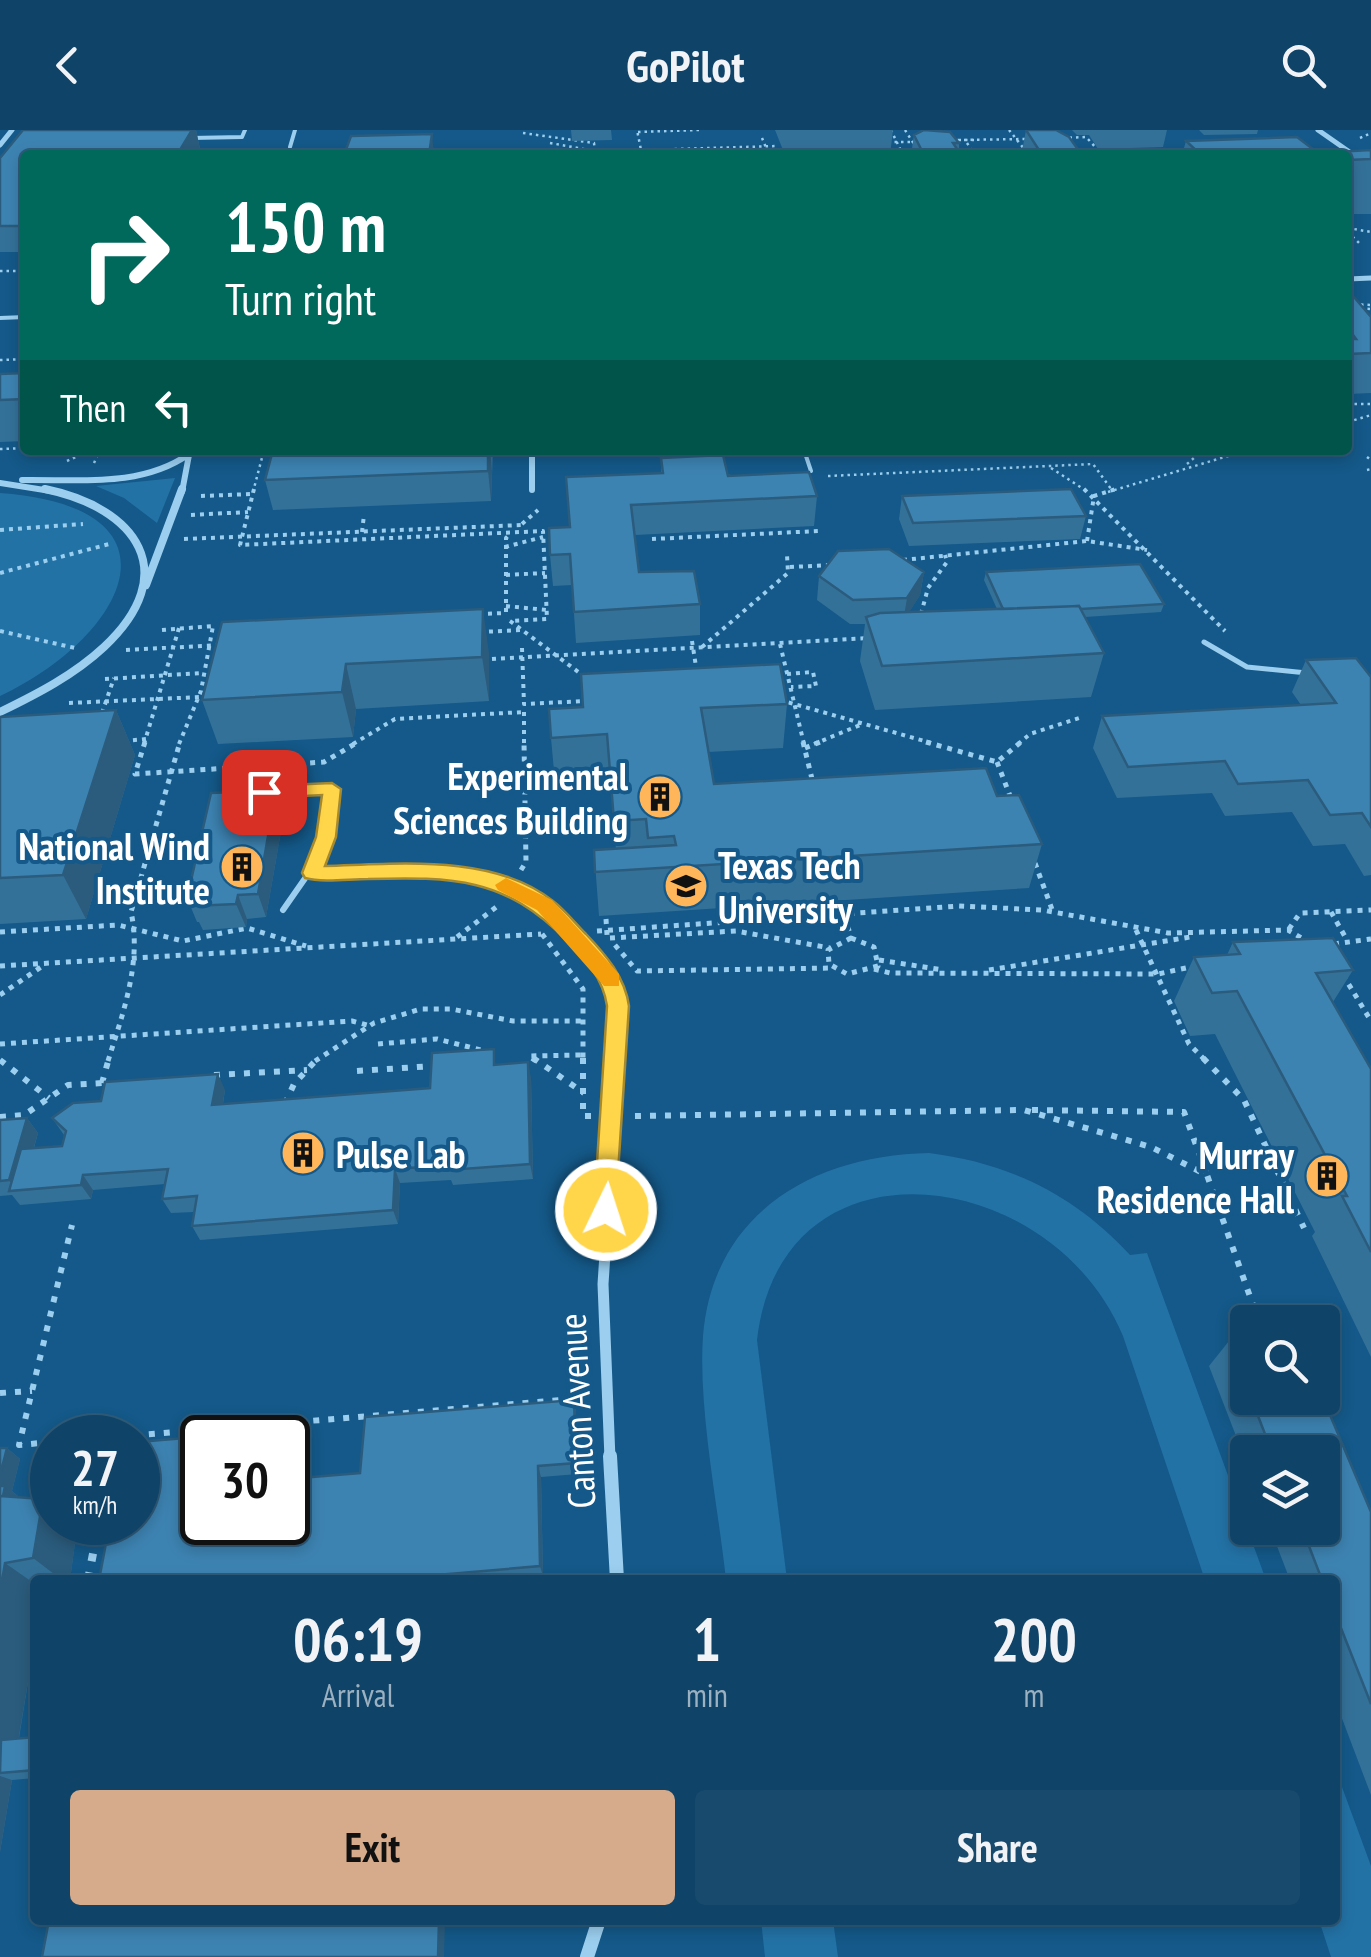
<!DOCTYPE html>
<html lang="en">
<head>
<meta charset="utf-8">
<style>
	:root { --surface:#0f4367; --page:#184a6d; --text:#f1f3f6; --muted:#9bb0c0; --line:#2f5c7b; --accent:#d6ab8b }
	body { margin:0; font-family:"PT Sans Narrow",sans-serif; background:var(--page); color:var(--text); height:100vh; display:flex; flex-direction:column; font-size:38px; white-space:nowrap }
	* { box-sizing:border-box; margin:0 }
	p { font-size:32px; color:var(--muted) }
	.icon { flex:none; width:55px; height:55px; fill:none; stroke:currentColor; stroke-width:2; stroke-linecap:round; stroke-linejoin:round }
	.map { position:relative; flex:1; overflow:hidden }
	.side { position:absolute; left:30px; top:1445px; width:1310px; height:350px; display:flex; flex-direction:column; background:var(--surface); border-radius:10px; box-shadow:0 5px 15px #0003,0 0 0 2px var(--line) }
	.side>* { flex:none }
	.hud { position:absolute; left:20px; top:20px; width:1332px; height:305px; border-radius:10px; box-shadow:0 5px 15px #0003,0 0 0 2px var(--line); background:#00695c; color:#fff; overflow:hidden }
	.buttons { position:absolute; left:1230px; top:1175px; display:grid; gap:20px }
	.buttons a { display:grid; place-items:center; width:110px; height:110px; border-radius:10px; background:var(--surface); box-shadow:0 5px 15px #0003,0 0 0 2px var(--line); font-size:50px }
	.speed { position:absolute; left:30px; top:1285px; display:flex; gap:20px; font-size:50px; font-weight:700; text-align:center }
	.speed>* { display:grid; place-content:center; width:130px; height:130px; border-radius:50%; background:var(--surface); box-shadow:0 5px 15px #0003,0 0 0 2px var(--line); line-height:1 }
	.speed small { font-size:25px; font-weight:400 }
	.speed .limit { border:5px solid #111; border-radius:15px; background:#fff; color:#111 }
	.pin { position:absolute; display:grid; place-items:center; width:85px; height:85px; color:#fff; margin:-42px; border-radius:20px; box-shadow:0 5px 15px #0006 }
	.me { position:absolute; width:110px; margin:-55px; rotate:4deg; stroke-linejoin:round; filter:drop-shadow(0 0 8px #0008) }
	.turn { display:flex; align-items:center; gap:35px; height:210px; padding:0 40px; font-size:45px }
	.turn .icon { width:130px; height:130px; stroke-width:2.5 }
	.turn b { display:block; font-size:70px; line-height:85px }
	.then { display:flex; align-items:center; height:95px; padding:0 40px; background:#0003; gap:20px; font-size:38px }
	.eta { display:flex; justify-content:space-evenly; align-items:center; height:170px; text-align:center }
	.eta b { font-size:60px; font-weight:700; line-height:70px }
	.button { display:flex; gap:20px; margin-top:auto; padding:20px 40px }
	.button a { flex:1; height:115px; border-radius:10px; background:var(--accent); color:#111; font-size:40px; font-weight:700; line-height:115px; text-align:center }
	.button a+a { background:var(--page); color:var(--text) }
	header { display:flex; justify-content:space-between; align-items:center; height:130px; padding:0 40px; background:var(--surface); font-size:45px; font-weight:700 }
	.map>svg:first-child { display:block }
</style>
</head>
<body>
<header><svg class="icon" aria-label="back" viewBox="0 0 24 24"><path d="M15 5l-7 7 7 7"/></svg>GoPilot<svg class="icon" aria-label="search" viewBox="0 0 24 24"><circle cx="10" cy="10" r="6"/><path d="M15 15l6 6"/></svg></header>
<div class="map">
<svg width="1371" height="1827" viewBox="0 0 1371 1827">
	<rect width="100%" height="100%" fill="#145989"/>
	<!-- green -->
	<path fill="#2372a6" d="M175 348 157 393 124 368 96 356Z
		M0 363C192 377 127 506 0 566Z
		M929 1023C1009 1033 1075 1065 1130 1125L1147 1123 1266 1450H1205L1123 1206C1051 1034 781 999 757 1210L787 1450H726C718 1375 698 1279 703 1206 713 1082 815 1025 929 1023Z
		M1335 1638 1371 1736V1827H1331L1319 1790H1335Z
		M761 1790H833L838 1827H765Z"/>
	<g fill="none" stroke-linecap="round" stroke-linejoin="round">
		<!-- path-far4 -->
		<path stroke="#9bceef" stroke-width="2.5" stroke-dasharray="2.5 4" stroke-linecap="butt" d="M891 0 903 25
			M905 0 921 25
			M1009 0 1029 25
			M638 2 700 0
			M523 3 594 13 595 21
			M762 8 769 25
			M1063 8 1086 7 1098 20 1096 25
			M1360 8 1371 3
			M974 10H956L1027 9
			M888 12H915
			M550 13 595 21
			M967 13 975 25
			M596 25 595 21 641 20 637 0
			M643 25 641 20 777 16
			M1176 25 1187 22
			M1348 98 1371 102
			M1348 102 1361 115
			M0 141H25
			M1348 174 1371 175
			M1348 178 1371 179
			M0 230 25 229
			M1348 274H1371
			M1348 292 1371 285
			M0 319 25 318
			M1367 327 1371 330
			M67 331 91 320
			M94 333 100 320
			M1187 334 1203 320
			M1051 338 1088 362
			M1367 340 1371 339
			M828 346 1093 334 1111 359
			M253 362 264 320
			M1108 362 1248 320"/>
		<!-- path-far3 -->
		<path stroke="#9bceef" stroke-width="4" stroke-dasharray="4 5" stroke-linecap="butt" d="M254 359 240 415 543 401 547 489 510 491
			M1084 359 1225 501
			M201 366 253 364
			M191 385 248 382
			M522 394 538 380
			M0 400 83 394
			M362 402 364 385
			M184 409 521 395
			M652 409 819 401
			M1087 411 1094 366 1116 359
			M505 417 543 407
			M903 430 1087 411 1147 420
			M790 437 832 435
			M0 443 113 413
			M506 445 545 443
			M506 476 547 480
			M506 482V408L510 404
			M479 484 506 483
			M921 484 928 458 947 432 945 425
			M510 491 585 547
			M162 500 213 496
			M0 501 75 518
			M480 502 522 500
			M692 511 697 543
			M780 514 804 614
			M702 517 788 443 787 425
			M522 518 524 574 585 571
			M126 520 220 515
			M492 529 869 508
			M787 544 813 542 816 556 791 557
			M105 549 202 543
			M780 570 935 614
			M69 573 201 567
			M524 582V614
			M102 583 114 548
			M124 611 146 609
			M144 614 179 498
			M179 614 201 561 213 496
			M353 614 395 589 524 582
			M814 614 860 595
			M1018 614 1030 604 1082 587"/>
		<!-- path-far2 -->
		<path stroke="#9bceef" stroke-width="5" stroke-dasharray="5 6" stroke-linecap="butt" d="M145 612 135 644 324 632 358 612
			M803 612 813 653
			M926 612 997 632 1021 612
			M805 618 820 612
			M997 632 1012 671
			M1035 733 1053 782
			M521 740 526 732 524 612
			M842 775 851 808
			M1331 782 1347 810
			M606 789 607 805
			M1289 799 1300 783 1371 780
			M1136 800 1189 914 1206 931
			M597 801 959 776 1042 780 1168 803 1288 800 1305 810
			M0 802 118 795 183 811 247 798 306 816
			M542 804 583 859V931
			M457 807 499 775
			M610 808 736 801 830 818
			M851 808 874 817 878 836 847 844 829 834 828 820Z
			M1334 814 1371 809
			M615 815 637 841 832 838
			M879 830 943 840
			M0 836 541 804
			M874 839 890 843 1158 844 1195 836
			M989 840 1190 807
			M1343 845 1371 891
			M0 865 44 835
			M0 914 352 891 367 895
			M378 914 437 909 493 923
			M108 931C123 883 142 832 131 782L180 612
			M315 931 374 893 421 879H451L513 891H581
			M536 931 529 926 581 925"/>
		<!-- path-far1 -->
		<path stroke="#9bceef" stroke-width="6" stroke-dasharray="6 9" stroke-linecap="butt" d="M533 928 584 963
			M583 928V986H594
			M1203 928 1244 970 1304 1098
			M0 930 49 968
			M357 941 433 936
			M214 945 307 940
			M102 953 109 928
			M285 974 294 954 318 928
			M1032 980 1184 982 1207 1045
			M635 986 1024 980 1151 1017 1207 1045 1259 1192
			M0 987 24 985 68 955 103 953
			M0 1263 32 1261
			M104 1308 574 1269
			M52 1312 19 1315 72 1095"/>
		<!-- path -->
		<path stroke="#9bceef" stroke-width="8" stroke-dasharray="8 11" stroke-linecap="butt" d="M88 1450 99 1392"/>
		<!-- lane-far2 -->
		<path stroke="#9bceef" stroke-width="4" d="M191 8 242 7 245 0
			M290 17 295 0
			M0 188 25 187
			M804 320 811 341"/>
		<!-- lane-far1 -->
		<path stroke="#9bceef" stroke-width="5" d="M1204 512 1247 537 1307 543"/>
		<!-- lane -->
		<path stroke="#9bceef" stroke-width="6" d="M269 662 332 659 322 724 283 780"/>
		<!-- street-far5 -->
		<path stroke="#9bceef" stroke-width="5" d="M1318 0 1371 37
			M0 15 12 0
			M1348 149 1371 148"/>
		<!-- street-far4 -->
		<path stroke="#9bceef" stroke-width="6" d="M532 320V360
			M22 350C78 349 141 358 189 324
			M0 353 57 362
			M182 362 189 325"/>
		<!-- street-far3 -->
		<path stroke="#9bceef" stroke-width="8" d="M146 455 182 359
			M0 582C37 564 74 545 104 517 183 443 137 378 45 359"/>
		<!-- street-far2 -->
		<path stroke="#9bceef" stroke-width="9" d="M312 743C410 742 496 724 572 800 616 844 623 870 617 931"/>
		<!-- street-far1 -->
		<path stroke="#9bceef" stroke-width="11" d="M610 1329 603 1154 618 928"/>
		<!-- street -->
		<path stroke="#9bceef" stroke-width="14" d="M610 1326 617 1450
			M587 1827 599 1790"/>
	</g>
	<!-- wall -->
	<path fill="#347199" d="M23 0H196L200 19 197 25H25V122H0V28Z
		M571 0H611L612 10 572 11Z
		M775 0H893L890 25H785Z
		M1026 0 1082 25H911L914 5 959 13V22L1022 21Z
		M1072 0H1167L1163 17 1098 19 1089 5H1077Z
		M1199 0H1258L1257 4 1204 5Z
		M1186 11 1318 23 1371 20V84H1348V25H1182Z
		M1348 160 1371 187V263L1348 264Z
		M25 243V311L0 312V244Z
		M273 320H493L491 371 273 380 265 350Z
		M661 328 817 366 814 396 635 405 639 442 700 474V505L576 513 572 455 553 456 550 425 570 397 661 343Z
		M902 366 1086 386 1080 409 909 416 899 389Z
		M924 442 920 465 909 482 997 479 984 450 986 442 1164 474 1161 482 1085 487 1104 523 1091 567 875 580 860 531 865 494H850L817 470 819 446Z
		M222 492 489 523V571L356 579 353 607 218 614 202 570Z
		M1306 530 1371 547V745L1364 746 1345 714 1313 716 1292 682 1225 686 1212 663 1117 668 1093 618 1102 586 1301 575 1292 562Z
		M787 574 783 618 708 622 714 654 997 666 1042 714 1029 758 599 786 594 720 616 719 610 649 555 652 551 608 583 577Z
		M116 580 135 625 86 789 0 794V587Z
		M284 684 266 787 247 789 246 797 203 800 199 792H197L187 768Z
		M1233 812 1353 840 1333 872 1371 939V1227L1312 1106 1315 1102 1215 904 1190 906 1174 871 1194 827 1227 825Z
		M497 935 531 948 533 1049 453 1055 451 1050 400 1053 398 1094 200 1110 192 1096 194 1082 171 1083 162 1069 165 1054 93 1060 91 1069 20 1075 12 1065 0 1066V990L27 988 38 1003 34 1018 62 1016 64 1005 52 988 225 960 223 974 430 958Z
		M1248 1210V1268H1322L1371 1382V1665L1335 1570V1450H1290L1270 1398H1322V1322H1248V1337L1209 1236 1229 1211Z
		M574 1270 576 1282 578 1344 541 1347 543 1446 495 1450H99L202 1392 360 1343Z
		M0 1318H7L20 1329 12 1361 19 1367 43 1369 52 1377V1392H71L77 1398 70 1450H35V1509L19 1608 35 1607V1648L12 1650 0 1722Z"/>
	<!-- shaded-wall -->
	<path fill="#2b5c7d" d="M192 0H196L200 19 197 25H177Z
		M432 4 434 25H429Z
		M488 320H490L492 341 491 371 488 341Z
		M924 442 920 465 903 492 907 468Z
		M483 479 489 523V571L482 527Z
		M346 534 356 579 353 607 342 562Z
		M116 580 135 625 86 789 63 745Z
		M276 660 284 684 266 787 258 764Z
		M238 765 247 789 246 797 236 774Z
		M528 932 531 948 533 1049 530 1034Z
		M218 944 225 960 220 990 212 975Z
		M27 988 38 1003 21 1060H16L9 1050Z
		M395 1039 400 1053 398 1094 393 1080Z
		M83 1045 93 1060 91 1069 81 1055Z
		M574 1270 576 1282 578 1344 576 1333Z
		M7 1318 20 1329 12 1361 19 1367 13 1391 0 1359V1345Z
		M538 1336 541 1347 543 1446 540 1436Z
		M43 1369 52 1377V1392H71L77 1398 70 1450H62L33 1428Z
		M5 1433 35 1454V1509L13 1642 0 1643V1462Z
		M0 1646 12 1650 0 1722Z
		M439 1790H445L444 1827H438Z"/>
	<!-- building -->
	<path fill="#3d83b2" stroke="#2b5c7d" stroke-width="2.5" d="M23 0H192L177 25H25V96H0V28Z
		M924 0 950 2 959 13H953L959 22 1039 20 1026 0H1056L1069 7 1082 25H924L914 5Z
		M432 4 429 25H344L351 6Z
		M1297 7 1318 23 1371 20V29L1348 30V25H1201L1186 11Z
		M553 22 554 25H438Z
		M1348 160 1371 187V223L1348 224V209H1356L1348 198Z
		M25 243V269L0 270V244Z
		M273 320H488V341L265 350Z
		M723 325 728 346 809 342 817 366 631 375 639 442 694 441 700 474 574 482 570 424 550 425 549 398 570 397 566 347 663 343 661 328Z
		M1071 359 1086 386 913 393 902 366Z
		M889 419 924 442 907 468 853 470 819 446 838 421Z
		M1140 434 1164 474 1081 479 1079 476 1003 479 986 442Z
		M1079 476 1104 523 882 536 866 487 880 483Z
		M483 479 482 527 346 534 342 562 202 570 222 492Z
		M1356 528 1371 547V697L1362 683 1330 685 1308 650 1238 654 1225 631 1128 637 1102 586 1336 573 1306 530Z
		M780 534 787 574 701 578 714 654 986 638 997 666 1019 665 1042 714 595 742 594 720 676 715 674 706 648 708 646 689 614 691 607 604 551 608 549 579 583 577 581 544Z
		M116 580 63 745 0 748V587Z
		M276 660 258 764 238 765 236 774 193 776 195 767 187 768 211 663Z
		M1333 808 1353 840 1316 843 1371 939V1122L1342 1066H1347L1237 861 1212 863 1194 827 1240 824 1233 812Z
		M494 919V935L528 932 530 1034 449 1040V1035L395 1039 393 1080 192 1096 197 1066 162 1069 168 1039 83 1045 81 1055 9 1061 21 1019 62 1016 66 1001 52 988 73 973 101 971 105 952 218 944 212 975 430 958 432 923Z
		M27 988 9 1050 0 1051V990Z
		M1248 1210V1259L1229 1211Z
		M1322 1266 1371 1382V1574L1335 1483V1450H1322L1302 1398H1322V1322H1272L1251 1268H1322Z
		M574 1270 576 1333 538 1336 540 1436 438 1445V1450H99L110 1392H138V1312L209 1306V1308H202L201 1356H202V1392H288V1349L360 1343 365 1287Z
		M0 1318H7L0 1345Z
		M0 1356H5L3 1366H0Z
		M0 1366 43 1369 33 1428 5 1433 0 1462Z
		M35 1607V1640L0 1643 1 1610Z
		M49 1790H439L438 1827H42Z"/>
	<!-- route -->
	<path fill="#ffd54a" stroke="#a68a30" stroke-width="2.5" d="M332 653 341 659 336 707 325 736C397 734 493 723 553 771 565 780 575 793 586 804 606 825 625 847 629 876L615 1088H597L594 1080 607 876C603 848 586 830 567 811 505 747 453 747 368 749 348 749 324 753 305 748L302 743 316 707 322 665 264 668 255 662 264 656Z"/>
	<!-- slow -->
	<path fill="#f59e0b" d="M506 748 552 770 619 844V856H604L537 780 498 760 495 755Z"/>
	<!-- icons -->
	<defs>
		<symbol id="building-disc" viewBox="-11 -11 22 22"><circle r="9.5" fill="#ffb559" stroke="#145989"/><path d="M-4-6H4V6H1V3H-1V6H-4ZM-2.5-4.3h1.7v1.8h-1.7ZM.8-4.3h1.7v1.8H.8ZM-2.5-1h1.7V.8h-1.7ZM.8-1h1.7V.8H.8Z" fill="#111"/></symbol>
		<symbol id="university-disc" viewBox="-11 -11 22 22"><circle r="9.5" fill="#ffb559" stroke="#145989"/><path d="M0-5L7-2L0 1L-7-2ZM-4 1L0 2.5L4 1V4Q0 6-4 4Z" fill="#111"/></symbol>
	</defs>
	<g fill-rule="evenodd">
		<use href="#building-disc" x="635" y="642" width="50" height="50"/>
		<use href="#building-disc" x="217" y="712" width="50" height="50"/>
		<use href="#university-disc" x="661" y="731" width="50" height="50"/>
		<use href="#building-disc" x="278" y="998" width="50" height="50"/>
		<use href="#building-disc" x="1302" y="1021" width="50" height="50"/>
	</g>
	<g text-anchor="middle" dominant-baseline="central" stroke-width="8" stroke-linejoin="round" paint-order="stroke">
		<!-- poi labels -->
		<g font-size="38" font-weight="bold" fill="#fff" stroke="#145989" text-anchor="end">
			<text x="628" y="645">Experimental<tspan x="628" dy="44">Sciences Building</tspan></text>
			<text x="210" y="715">National Wind<tspan x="210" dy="44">Institute</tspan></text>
			<text x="718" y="734" text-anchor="start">Texas Tech<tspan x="718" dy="44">University</tspan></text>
			<text x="336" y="1023" text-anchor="start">Pulse Lab</text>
			<text x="1294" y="1024">Murray<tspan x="1294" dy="44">Residence Hall</tspan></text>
		</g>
		<!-- street labels -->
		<g font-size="38" fill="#fff" stroke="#145989">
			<text transform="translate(576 1281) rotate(-93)">Canton Avenue</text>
		</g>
	</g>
</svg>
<div class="buttons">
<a><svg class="icon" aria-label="search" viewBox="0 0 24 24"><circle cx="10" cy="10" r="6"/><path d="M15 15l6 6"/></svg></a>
<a><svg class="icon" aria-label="layers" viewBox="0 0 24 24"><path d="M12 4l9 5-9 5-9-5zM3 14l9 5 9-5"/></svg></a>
</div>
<div class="speed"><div>27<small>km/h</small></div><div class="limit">30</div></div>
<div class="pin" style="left:264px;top:662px;background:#d93025"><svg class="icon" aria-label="arrive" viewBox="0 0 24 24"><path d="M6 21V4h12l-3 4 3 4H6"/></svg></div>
<svg class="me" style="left:606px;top:1080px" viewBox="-20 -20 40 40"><circle r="17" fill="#ffd54a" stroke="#fff" stroke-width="3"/><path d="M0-11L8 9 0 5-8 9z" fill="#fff"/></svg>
<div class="hud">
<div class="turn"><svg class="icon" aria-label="right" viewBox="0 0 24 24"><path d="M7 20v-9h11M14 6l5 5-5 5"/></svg><div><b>150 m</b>Turn right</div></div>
<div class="then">Then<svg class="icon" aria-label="left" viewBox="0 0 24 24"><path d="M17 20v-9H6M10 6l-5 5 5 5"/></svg></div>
</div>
<section class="side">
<div class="eta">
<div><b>06:19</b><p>Arrival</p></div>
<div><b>1</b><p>min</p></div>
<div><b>200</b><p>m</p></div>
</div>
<div class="button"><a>Exit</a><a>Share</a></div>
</section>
</div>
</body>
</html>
